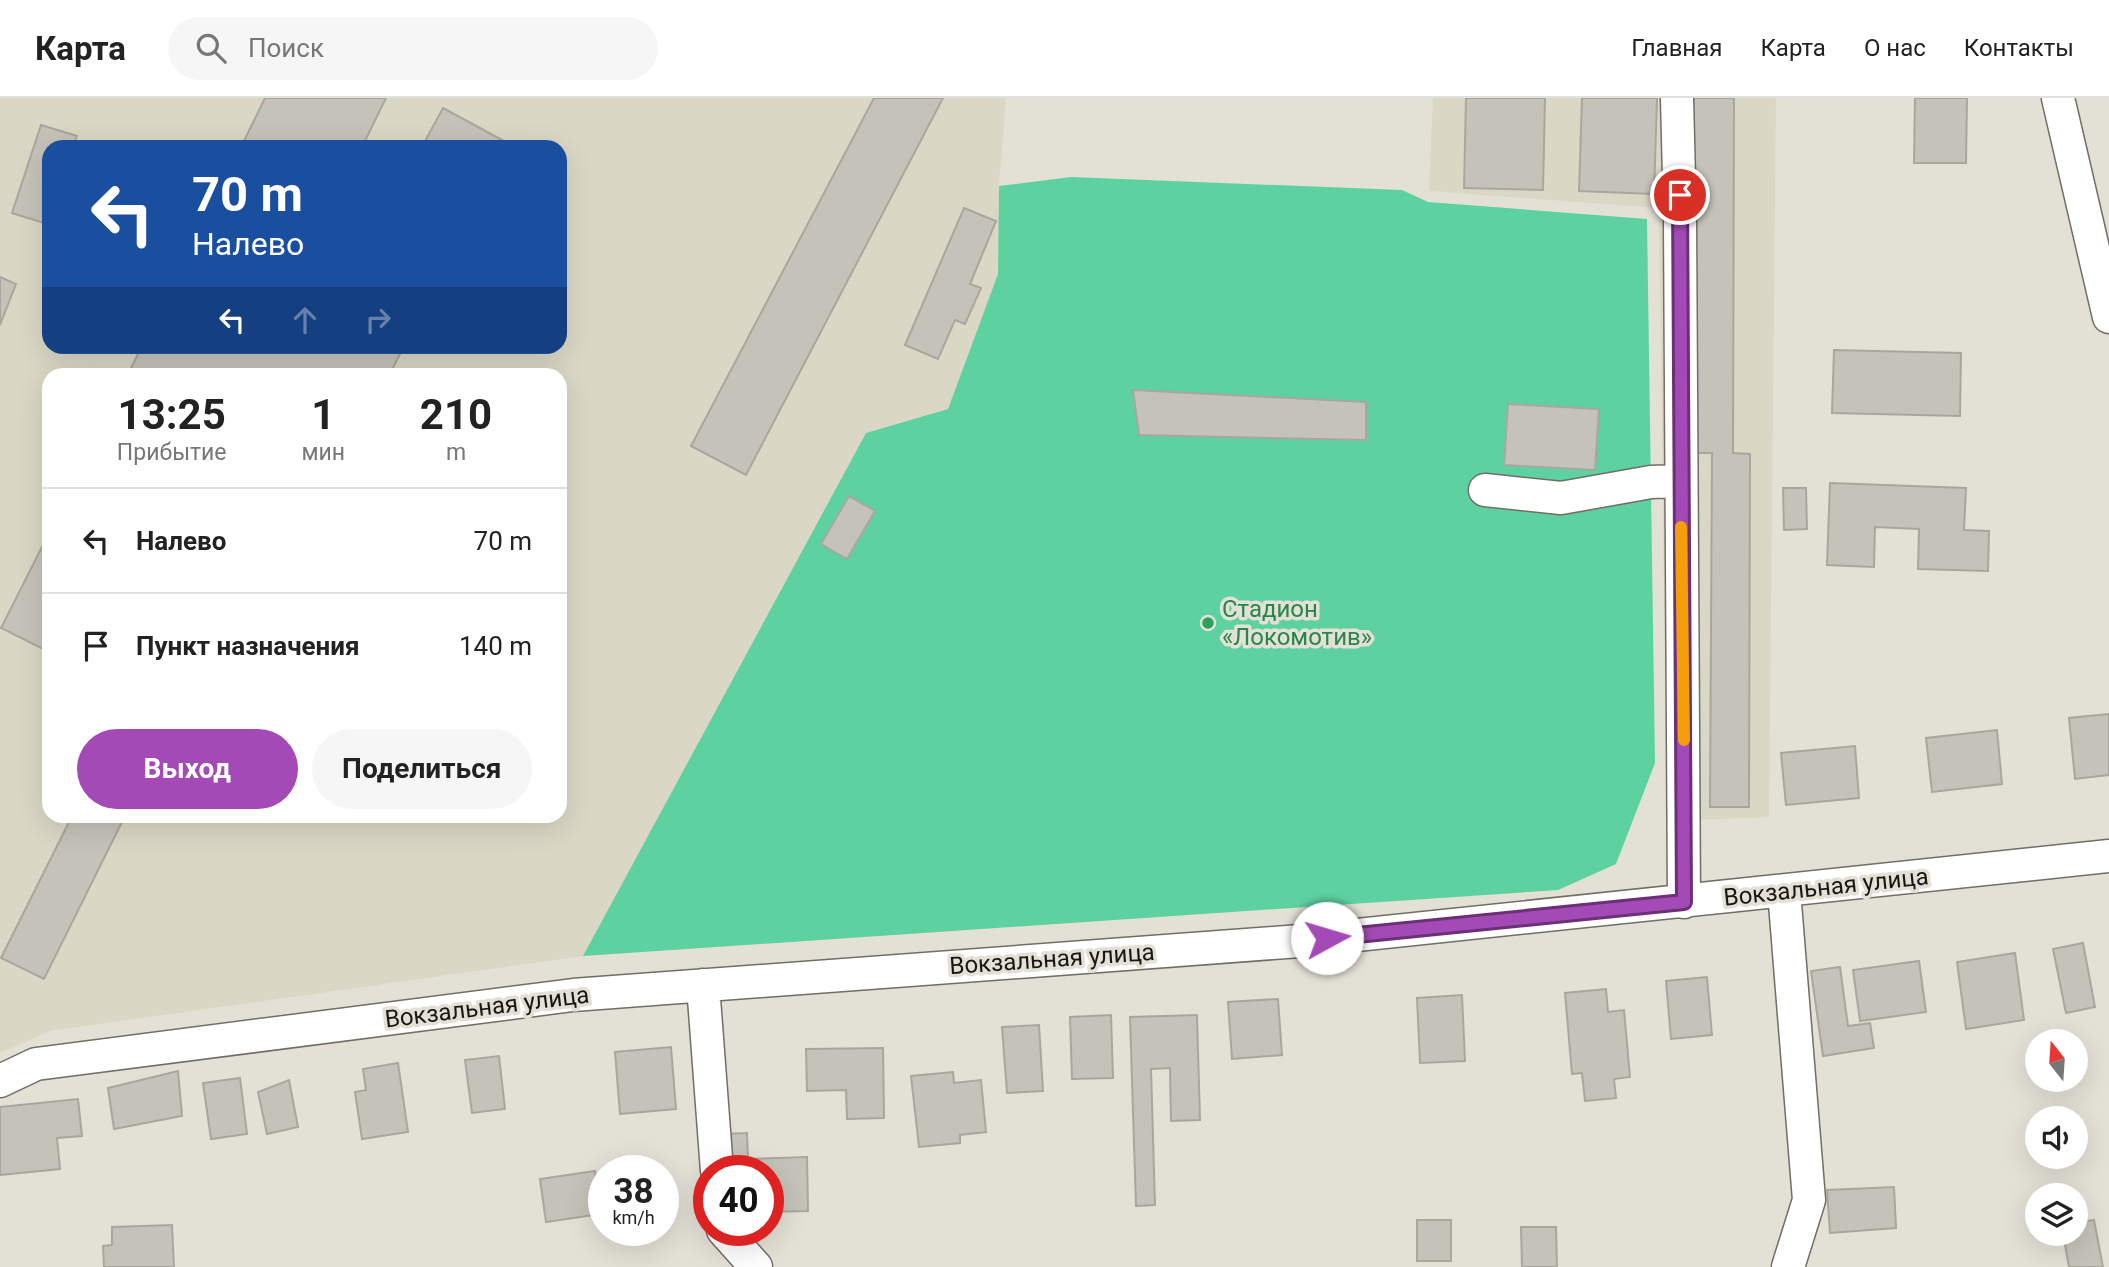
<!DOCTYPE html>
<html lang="ru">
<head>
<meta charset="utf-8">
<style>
	:root { --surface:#fff; --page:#f6f6f6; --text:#222; --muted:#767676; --line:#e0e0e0; --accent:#a44ab6 }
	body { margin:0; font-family:Roboto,sans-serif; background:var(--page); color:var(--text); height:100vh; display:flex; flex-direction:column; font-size:26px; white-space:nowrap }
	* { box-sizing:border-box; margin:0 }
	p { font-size:23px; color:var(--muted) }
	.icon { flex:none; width:38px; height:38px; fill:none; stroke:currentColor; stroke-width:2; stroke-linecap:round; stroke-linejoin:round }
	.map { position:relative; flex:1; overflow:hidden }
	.details { position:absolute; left:42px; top:270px; width:525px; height:455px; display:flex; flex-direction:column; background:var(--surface); border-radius:21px; box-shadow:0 7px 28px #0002 }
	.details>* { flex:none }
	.banner { position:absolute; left:42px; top:42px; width:525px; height:214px; border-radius:21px; box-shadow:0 7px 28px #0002; background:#1a4fa0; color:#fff; overflow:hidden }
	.needle { width:46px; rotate:343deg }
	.fabs { position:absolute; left:2025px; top:931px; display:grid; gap:14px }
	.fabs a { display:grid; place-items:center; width:63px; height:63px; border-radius:50%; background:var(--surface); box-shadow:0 7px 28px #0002; font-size:35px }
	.speed { position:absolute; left:588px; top:1057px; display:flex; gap:14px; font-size:35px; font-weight:700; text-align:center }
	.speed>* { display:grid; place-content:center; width:91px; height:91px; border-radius:50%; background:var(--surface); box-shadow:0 7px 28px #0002; line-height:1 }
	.speed small { font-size:18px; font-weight:400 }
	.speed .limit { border:10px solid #d22; background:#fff; color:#111 }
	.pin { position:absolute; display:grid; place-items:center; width:60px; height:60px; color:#fff; margin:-30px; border:4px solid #fff; border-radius:50%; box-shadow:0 2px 7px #0007 }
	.me { position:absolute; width:77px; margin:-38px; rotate:84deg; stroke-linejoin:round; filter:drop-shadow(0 0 5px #0008) }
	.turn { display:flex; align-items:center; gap:24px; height:147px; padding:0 35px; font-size:32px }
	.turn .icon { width:91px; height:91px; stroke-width:2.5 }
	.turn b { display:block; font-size:49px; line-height:60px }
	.lanes { display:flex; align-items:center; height:66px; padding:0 35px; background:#0003; justify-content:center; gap:35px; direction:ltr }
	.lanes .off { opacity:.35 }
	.eta { display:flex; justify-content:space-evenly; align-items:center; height:119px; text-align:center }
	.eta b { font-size:42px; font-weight:700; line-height:49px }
	.cta { display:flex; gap:14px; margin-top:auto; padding:14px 35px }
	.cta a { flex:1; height:80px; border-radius:42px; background:var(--accent); color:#fff; font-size:28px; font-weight:700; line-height:80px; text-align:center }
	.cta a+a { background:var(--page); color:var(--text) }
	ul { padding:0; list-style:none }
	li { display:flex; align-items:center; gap:21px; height:105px; padding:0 35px; border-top:2px solid var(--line) }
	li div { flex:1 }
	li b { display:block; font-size:26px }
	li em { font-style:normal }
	header { display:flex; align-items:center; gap:42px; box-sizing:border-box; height:98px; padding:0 35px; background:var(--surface); border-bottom:2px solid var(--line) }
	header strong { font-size:33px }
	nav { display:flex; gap:38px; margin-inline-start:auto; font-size:24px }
	.search { width:490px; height:63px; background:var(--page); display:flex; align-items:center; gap:18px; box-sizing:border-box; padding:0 24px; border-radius:38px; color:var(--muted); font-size:26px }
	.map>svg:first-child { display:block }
</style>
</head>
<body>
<header>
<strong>Карта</strong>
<div class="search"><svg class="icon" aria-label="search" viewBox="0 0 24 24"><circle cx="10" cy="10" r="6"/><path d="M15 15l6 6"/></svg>Поиск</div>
<nav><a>Главная</a><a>Карта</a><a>О нас</a><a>Контакты</a></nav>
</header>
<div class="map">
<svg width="2109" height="1169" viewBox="0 0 2109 1169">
	<rect width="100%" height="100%" fill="#e3e0d6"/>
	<!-- built -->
	<path fill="#dbd7c5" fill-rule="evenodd" d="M0 0H1006L999 88 998 176 948 311 866 335 583 858 50 933 0 955ZM49 49H560V248H49ZM49 276H560V718H49Z
		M1433 0H1776L1769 719 1667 723 1659 110 1429 93Z"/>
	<!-- green -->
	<path fill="#5ed1a1" d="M1071 79 1402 92 1428 104 1647 121 1655 665 1616 766 1558 792 583 858 866 335 948 311 998 176 999 88Z"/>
	<!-- building -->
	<path fill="#c5c3b9" stroke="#a9a79d" stroke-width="2" d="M265 0H386L362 49H241Z
		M874 0H943L746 377 691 348Z
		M1466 0H1545L1543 92 1464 90Z
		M1582 0H1657L1654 96 1579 93Z
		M1692 0H1734L1733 355 1750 356 1749 709H1710L1712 355H1691Z
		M1915 0H1967L1966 65H1914Z
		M443 10 502 42 498 49H431L424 45Z
		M41 27 77 38 73 49H49L47 126 12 115Z
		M964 110 996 123 970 186 981 190 965 226 955 222 938 261 905 247Z
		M0 179 16 186 0 227Z
		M142 248H404L390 276H128Z
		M1834 252 1961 255 1960 318 1832 315Z
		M1133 292 1366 304V342L1139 337Z
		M1508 306 1599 311 1595 372 1504 367Z
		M1830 385 1966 390 1964 432 1989 433 1988 473 1918 471 1919 431 1875 429 1874 469 1827 467Z
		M1783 390H1806L1807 431 1784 432Z
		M849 398 875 413 847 461 821 446Z
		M49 435V554L1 530Z
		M2109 616V677L2075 681 2069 620Z
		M1997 632 2002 686 1932 694 1926 640Z
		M1855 648 1859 700 1786 707 1781 655Z
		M72 718H125L44 881 1 860Z
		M2083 845 2095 909 2066 915 2053 851Z
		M2015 855 2024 922 1966 931 1957 864Z
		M1919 863 1926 914 1860 923 1853 872Z
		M1840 869 1848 928 1870 925 1874 950 1823 958 1811 873Z
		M1707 879 1712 937 1671 941 1666 883Z
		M1606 891 1608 914 1624 912 1630 979 1614 981 1616 1000 1585 1003 1582 975 1572 976 1565 895Z
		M1462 897 1465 963 1420 965 1417 900Z
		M1278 901 1282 957 1232 961 1228 904Z
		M1111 917 1113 980 1072 981 1070 919Z
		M1197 917 1200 1022 1171 1023 1170 970 1151 971 1155 1107 1136 1108 1130 919Z
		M1039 927 1043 993 1007 995 1002 929Z
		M671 949 676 1011 620 1016 615 954Z
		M883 950 884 1020 847 1021 846 992 807 993 806 951Z
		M499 958 505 1011 472 1015 465 962Z
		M398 965 408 1034 362 1041 355 994 366 992 363 971Z
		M178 973 182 1018 114 1031 108 990Z
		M953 974 954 985 981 982 986 1034 960 1037V1045L919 1049 911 978Z
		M240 980 247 1036 211 1041 203 985Z
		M289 982 298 1029 267 1036 258 994Z
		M78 1001 82 1038 57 1040 60 1071 0 1077V1009Z
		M747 1035 748 1061 807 1059 808 1113 768 1114V1073H724V1036Z
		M595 1073 601 1116 546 1124 540 1081Z
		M1894 1089 1896 1130 1830 1135 1827 1092Z
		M1417 1122H1451V1163H1417Z
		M2094 1122 2103 1169H2069L2063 1136H2076V1125Z
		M172 1127 174 1169H104L103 1148 112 1147V1129Z
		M1521 1129H1556L1557 1169H1522Z"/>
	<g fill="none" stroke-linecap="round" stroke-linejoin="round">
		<defs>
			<path id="minor" d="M1677 0 1680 121 1684 804
				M2058 0 2109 219
				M1485 392 1561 400 1651 384 1681 383
				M1784 793 1809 1102 1788 1169
				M703 887 717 1073
				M0 983 36 966 573 897 1300 843 2109 758
				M723 1132 756 1169"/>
		</defs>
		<!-- minor casing -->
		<use href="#minor" stroke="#706e65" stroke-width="35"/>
		<!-- minor -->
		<use href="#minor" stroke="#fff" stroke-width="32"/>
	</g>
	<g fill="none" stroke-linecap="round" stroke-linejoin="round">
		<defs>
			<path id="route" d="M1327 840 1684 804 1680 97"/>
		</defs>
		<!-- route casing -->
		<use href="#route" stroke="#6b3076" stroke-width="18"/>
		<!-- route -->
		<use href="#route" stroke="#a44ab6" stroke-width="12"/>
		<!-- slow -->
		<path stroke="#f59e0b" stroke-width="12" d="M1681 429 1684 642"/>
	</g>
	<!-- markers -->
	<circle fill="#2e9e5b" stroke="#e3e0d6" stroke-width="2.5" cx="1208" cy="525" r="7"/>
	<g text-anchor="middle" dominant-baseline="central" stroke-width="7" stroke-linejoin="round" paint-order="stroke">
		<!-- leisure labels -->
		<g font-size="24" fill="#27864d" stroke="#e3e0d6" text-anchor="start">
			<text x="1222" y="511">Стадион<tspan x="1222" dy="28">«Локомотив»</tspan></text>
		</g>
		<!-- street labels -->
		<g font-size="24" fill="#181713" stroke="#e3e0d6">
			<text transform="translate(1826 789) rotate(-6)">Вокзальная улица</text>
			<text transform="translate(1052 861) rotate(-4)">Вокзальная улица</text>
			<text transform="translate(487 909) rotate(-7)">Вокзальная улица</text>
		</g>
	</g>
</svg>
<div class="fabs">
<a><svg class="needle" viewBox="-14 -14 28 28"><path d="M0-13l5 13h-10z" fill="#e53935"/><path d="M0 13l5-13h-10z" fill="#767676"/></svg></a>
<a><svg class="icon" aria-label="sound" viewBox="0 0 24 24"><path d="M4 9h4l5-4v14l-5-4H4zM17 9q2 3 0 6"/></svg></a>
<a><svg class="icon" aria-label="layers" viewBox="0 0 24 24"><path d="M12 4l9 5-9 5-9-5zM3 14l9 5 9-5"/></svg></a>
</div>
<div class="speed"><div>38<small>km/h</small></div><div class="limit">40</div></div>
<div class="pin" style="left:1680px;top:97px;background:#d93025"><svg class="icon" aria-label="arrive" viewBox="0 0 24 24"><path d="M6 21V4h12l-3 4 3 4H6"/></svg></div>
<svg class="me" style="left:1327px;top:840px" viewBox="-20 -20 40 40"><circle r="19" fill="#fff"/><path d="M0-13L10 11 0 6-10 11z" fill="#a44ab6"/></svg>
<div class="banner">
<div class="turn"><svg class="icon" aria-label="left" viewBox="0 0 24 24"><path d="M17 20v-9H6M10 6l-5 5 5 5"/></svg><div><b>70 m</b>Налево</div></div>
<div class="lanes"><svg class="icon" aria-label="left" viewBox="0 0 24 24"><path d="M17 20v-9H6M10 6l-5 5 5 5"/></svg><svg class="icon off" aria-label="ahead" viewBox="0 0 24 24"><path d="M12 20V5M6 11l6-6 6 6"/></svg><svg class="icon off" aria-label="right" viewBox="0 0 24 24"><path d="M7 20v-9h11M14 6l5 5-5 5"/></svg></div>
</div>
<section class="details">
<div class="eta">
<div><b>13:25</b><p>Прибытие</p></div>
<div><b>1</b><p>мин</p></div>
<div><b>210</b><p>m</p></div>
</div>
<ul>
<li><svg class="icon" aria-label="left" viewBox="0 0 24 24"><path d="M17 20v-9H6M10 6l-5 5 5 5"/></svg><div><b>Налево</b></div><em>70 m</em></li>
<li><svg class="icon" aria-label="arrive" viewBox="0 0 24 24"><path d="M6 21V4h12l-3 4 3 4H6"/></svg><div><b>Пункт назначения</b></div><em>140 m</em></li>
</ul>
<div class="cta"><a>Выход</a><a>Поделиться</a></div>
</section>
</div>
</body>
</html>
